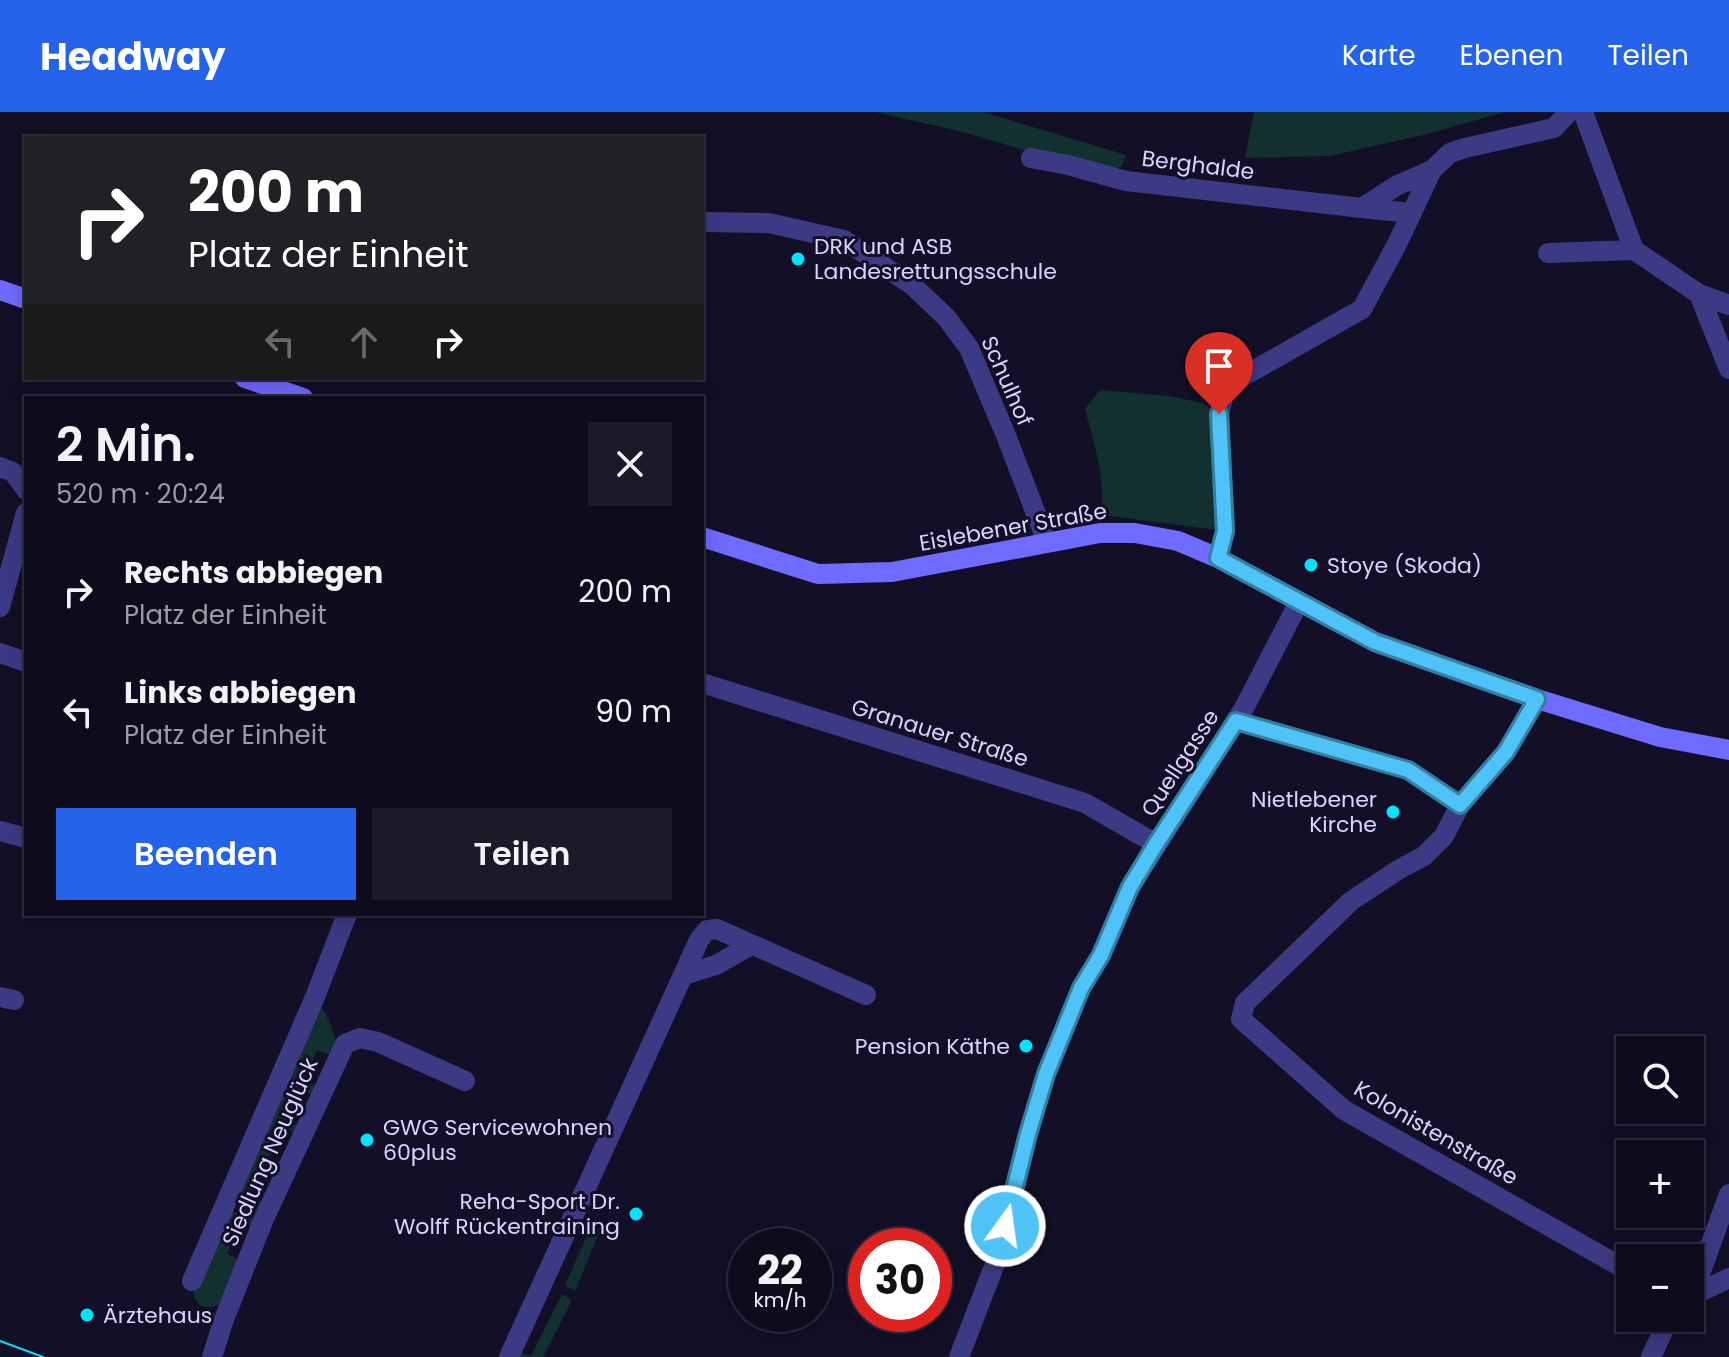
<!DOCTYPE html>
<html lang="de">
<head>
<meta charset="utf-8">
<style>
	:root { --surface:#0e0b1c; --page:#1c1929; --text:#f1f3f6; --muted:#9b9ba3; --line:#2e2b3b; --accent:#2563eb }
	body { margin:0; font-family:Poppins,sans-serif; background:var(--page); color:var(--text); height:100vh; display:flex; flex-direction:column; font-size:30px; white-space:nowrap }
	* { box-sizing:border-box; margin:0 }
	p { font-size:26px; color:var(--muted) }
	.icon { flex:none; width:44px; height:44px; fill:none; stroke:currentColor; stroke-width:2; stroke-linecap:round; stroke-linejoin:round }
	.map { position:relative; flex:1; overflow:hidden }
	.sheet { position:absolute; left:24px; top:284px; width:680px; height:520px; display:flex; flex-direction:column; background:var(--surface); border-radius:0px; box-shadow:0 4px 20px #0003,0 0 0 2px var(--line) }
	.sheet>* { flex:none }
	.top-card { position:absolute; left:24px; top:24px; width:680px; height:244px; border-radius:0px; box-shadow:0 4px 20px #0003,0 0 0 2px var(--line); background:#202124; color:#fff; overflow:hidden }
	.fabs { position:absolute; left:1616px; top:924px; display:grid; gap:16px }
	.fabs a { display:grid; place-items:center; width:88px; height:88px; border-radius:0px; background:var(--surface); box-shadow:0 4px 20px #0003,0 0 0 2px var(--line); font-size:40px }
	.speed { position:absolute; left:728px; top:1116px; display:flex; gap:16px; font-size:40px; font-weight:700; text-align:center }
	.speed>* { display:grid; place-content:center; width:104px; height:104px; border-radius:50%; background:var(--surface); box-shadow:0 4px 20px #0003,0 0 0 2px var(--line); line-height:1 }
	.speed small { font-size:20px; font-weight:400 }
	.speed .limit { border:12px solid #d22; background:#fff; color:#111 }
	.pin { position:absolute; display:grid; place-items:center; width:68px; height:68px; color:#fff; margin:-82px -34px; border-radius:50% 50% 50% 0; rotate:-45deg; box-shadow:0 0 8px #0007 }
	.pin .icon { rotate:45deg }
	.me { position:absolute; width:88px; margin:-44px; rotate:14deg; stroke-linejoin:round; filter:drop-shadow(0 0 6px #0008) }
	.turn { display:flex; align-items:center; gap:28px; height:168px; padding:0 32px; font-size:36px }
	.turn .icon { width:104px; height:104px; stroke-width:2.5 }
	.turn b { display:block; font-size:56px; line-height:68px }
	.lanes { display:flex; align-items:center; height:76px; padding:0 32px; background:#0003; justify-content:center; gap:40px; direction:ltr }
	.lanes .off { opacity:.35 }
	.round { display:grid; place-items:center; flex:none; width:84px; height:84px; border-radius:0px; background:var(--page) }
	.summary { display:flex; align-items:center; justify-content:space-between; height:136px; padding:0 32px }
	h1 { font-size:48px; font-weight:600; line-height:60px }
	.cta { display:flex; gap:16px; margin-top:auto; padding:16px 32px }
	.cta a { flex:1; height:92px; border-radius:0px; background:var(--accent); color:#fff; font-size:32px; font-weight:600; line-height:92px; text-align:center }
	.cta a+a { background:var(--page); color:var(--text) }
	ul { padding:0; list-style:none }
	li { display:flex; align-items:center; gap:24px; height:120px; padding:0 32px }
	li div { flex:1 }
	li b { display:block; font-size:30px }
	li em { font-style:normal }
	header { display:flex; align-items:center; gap:48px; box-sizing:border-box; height:112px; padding:0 40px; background:var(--accent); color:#fff }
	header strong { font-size:38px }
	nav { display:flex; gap:44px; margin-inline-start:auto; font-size:28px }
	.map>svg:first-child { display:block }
</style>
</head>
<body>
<header>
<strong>Headway</strong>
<nav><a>Karte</a><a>Ebenen</a><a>Teilen</a></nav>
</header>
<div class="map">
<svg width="1729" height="1245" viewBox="0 0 1729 1245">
	<rect width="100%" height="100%" fill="#130f26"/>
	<!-- green -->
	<path fill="#12302f" d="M876 0H983L1126 43 1122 54 1117 58C1068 54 1020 36 973 23 941 14 908 8 876 0Z
		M1254 0H1505L1427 22 1330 44 1245 46Z
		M1100 278 1168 284 1203 291 1219 302 1225 419 1101 403C1106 368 1094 331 1085 297Z
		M320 893 329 908 337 932 330 943 317 938 303 968 315 974 311 982 299 977 286 1008 297 1013 294 1020 282 1015 269 1045 280 1051 277 1059 264 1053 250 1084 263 1091 259 1101C251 1101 239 1096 235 1090Z
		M231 1099 253 1106 255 1110 252 1116 240 1111 227 1142 239 1147 220 1192C206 1199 195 1195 193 1179Z
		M593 1110 602 1114 575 1179 565 1173Z
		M562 1182 572 1188 543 1245H518L520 1241 531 1244Z"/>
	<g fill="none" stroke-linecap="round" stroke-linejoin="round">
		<!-- street -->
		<path stroke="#3d3a85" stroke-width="20" d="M1583 0 1634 138 1699 182 1729 193
			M1031 46 1068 53 1126 69 1362 96 1396 74 1432 58
			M1362 96 1412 101
			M702 110 769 111 844 128 912 173 946 205 969 236 1005 321 1047 430
			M1548 141 1634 138
			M1699 182 1729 257
			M0 355 13 360 26 378
			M1218 446 1225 419 1219 302 1224 283 1242 265 1362 197 1396 134 1432 58 1450 41 1465 36 1554 16 1569 0
			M0 495 26 401
			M0 541 26 550
			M702 571 1085 691 1156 732
			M1537 587 1506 640 1460 693 1444 724 1424 744 1398 758 1351 789 1245 891 1241 907 1344 998 1630 1160
			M1236 609 1408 658 1460 693
			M0 719 26 726
			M684 863 716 853 751 833
			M0 885 14 888
			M192 1169 315 885 347 802
			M1692 1184 1729 1082
			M1690 1185 1729 1166
			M212 1245 223 1210 263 1109 345 932 360 926 378 930 465 969
			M509 1245 699 828 707 818 717 817 866 883
			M959 1245 998 1144 1028 1022 1046 962 1081 876 1101 843 1130 775 1243 598 1299 490
			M1651 1245 1669 1206"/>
		<!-- secondary -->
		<path stroke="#6f6bff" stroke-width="20" d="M0 178 26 187
			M245 266 303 286
			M702 425 818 462 892 460 1100 421H1135L1178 429 1218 446 1375 530 1537 587 1660 625 1729 638"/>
		<!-- tram -->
		<path stroke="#00e5ff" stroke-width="2" d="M0 1229 43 1245"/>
	</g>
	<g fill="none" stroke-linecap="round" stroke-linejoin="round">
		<defs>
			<path id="route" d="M1005 1114 1028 1022 1046 962 1081 876 1101 843 1130 775 1156 732 1236 609 1408 658 1460 693 1506 640 1537 587 1375 530 1218 446 1225 419 1219 302"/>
		</defs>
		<!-- route casing -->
		<use href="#route" stroke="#337fa1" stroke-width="20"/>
		<!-- route -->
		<use href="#route" stroke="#4fc3f7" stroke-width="14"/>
	</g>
	<!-- markers -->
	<g fill="#00e5ff" stroke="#130f26" stroke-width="3">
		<circle cx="798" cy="147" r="8"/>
		<circle cx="1311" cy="453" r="8"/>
		<circle cx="1393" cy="700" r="8"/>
		<circle cx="1026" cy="934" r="8"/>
		<circle cx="367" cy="1028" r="8"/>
		<circle cx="636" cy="1102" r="8"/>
		<circle cx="87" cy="1203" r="8"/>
	</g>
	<g text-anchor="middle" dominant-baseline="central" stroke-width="6" stroke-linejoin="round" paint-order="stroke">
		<!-- street labels -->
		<g font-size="22" fill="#d9d4ff" stroke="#130f26">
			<text transform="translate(1198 53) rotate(7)">Berghalde</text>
			<text transform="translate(1007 269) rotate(66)">Schulhof</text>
			<text transform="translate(1013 415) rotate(-10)">Eislebener Straße</text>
			<text transform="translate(940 621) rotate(17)">Granauer Straße</text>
			<text transform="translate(1180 651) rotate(-57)">Quellgasse</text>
			<text transform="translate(1436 1021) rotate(30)">Kolonistenstraße</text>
			<text transform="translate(270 1040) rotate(-66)">Siedlung Neuglück</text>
		</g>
		<!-- poi labels -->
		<g font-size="22" fill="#d9d4ff" stroke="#130f26" text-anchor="start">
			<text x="814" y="134">DRK und ASB<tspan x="814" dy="25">Landesrettungsschule</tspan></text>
			<text x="1327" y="453">Stoye (Skoda)</text>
			<text x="1377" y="687" text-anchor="end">Nietlebener<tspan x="1377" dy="25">Kirche</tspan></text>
			<text x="1010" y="934" text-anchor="end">Pension Käthe</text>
			<text x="383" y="1015">GWG Servicewohnen<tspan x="383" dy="25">60plus</tspan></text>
			<text x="620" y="1089" text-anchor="end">Reha-Sport Dr.<tspan x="620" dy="25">Wolff Rückentraining</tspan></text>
			<text x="103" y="1203">Ärztehaus</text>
		</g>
	</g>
</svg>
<div class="fabs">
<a><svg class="icon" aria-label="search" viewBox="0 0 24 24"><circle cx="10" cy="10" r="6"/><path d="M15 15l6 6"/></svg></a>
<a>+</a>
<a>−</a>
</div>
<div class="speed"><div>22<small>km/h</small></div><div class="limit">30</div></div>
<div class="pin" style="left:1219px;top:302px;background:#d93025"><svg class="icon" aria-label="arrive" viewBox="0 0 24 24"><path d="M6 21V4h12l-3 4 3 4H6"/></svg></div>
<svg class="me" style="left:1005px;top:1114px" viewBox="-20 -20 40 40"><circle r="17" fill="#4fc3f7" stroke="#fff" stroke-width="3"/><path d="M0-11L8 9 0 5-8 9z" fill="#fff"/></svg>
<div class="top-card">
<div class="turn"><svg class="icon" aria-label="right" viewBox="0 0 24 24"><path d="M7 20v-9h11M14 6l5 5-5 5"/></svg><div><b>200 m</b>Platz der Einheit</div></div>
<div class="lanes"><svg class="icon off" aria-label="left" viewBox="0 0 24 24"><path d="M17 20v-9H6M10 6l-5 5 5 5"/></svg><svg class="icon off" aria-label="ahead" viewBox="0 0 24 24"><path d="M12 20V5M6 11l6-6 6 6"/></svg><svg class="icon" aria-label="right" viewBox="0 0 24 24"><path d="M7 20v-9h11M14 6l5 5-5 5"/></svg></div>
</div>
<section class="sheet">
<div class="summary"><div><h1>2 Min.</h1><p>520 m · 20:24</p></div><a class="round"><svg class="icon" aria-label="close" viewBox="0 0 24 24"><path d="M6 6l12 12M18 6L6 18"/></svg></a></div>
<ul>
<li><svg class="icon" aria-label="right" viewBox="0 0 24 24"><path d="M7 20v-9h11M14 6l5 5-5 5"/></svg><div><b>Rechts abbiegen</b><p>Platz der Einheit</p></div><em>200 m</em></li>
<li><svg class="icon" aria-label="left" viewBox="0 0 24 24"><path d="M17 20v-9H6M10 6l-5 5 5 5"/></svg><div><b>Links abbiegen</b><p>Platz der Einheit</p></div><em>90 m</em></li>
</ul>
<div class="cta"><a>Beenden</a><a>Teilen</a></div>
</section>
</div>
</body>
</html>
